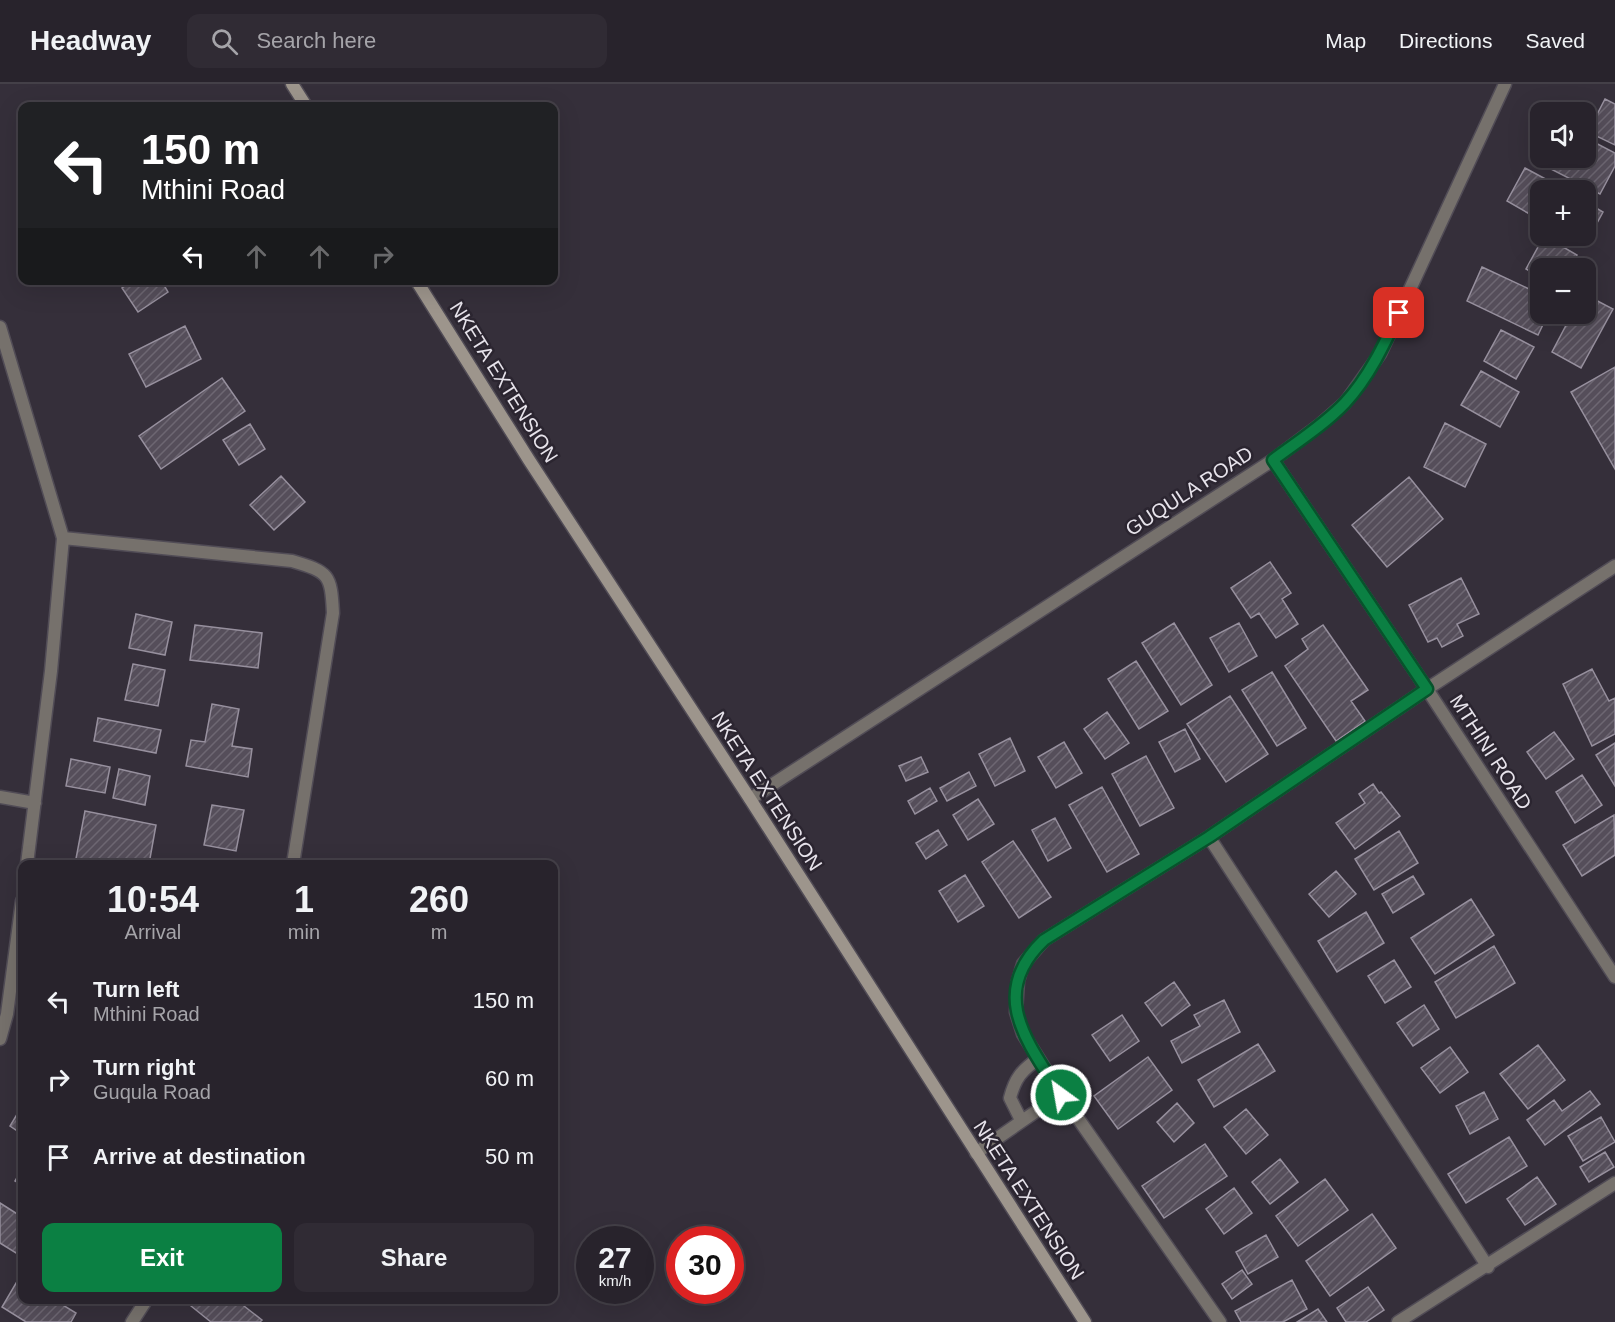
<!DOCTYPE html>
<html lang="en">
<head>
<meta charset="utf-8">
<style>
	:root { --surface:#28232c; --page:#302b34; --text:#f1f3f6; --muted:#a5a4a9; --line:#444048; --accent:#0b8043 }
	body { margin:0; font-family:Helvetica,sans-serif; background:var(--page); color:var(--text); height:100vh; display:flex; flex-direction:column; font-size:22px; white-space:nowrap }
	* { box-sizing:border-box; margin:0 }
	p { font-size:20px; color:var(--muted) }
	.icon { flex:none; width:33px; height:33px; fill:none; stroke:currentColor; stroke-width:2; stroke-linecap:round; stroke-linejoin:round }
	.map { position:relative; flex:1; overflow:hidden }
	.details { position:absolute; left:18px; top:776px; width:540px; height:444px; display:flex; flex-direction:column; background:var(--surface); border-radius:12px; box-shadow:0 6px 24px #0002,0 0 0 2px var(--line) }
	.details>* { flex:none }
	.top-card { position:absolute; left:18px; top:18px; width:540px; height:183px; border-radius:12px; box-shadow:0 6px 24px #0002,0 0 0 2px var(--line); background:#202124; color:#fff; overflow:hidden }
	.buttons { position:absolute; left:1530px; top:18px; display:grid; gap:12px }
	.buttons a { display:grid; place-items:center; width:66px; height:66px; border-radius:12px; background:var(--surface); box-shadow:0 6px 24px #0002,0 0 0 2px var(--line); font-size:30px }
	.speed { position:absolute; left:576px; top:1142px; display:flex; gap:12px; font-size:30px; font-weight:700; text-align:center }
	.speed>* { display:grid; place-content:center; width:78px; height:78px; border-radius:50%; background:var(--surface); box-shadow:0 6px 24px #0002,0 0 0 2px var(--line); line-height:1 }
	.speed small { font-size:15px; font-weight:400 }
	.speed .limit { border:9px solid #d22; background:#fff; color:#111 }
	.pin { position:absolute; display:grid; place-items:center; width:51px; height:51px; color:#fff; margin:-26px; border-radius:12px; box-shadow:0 3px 9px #0006 }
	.me { position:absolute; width:66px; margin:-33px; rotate:328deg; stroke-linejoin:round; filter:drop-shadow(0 0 4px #0008) }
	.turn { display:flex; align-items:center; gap:21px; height:126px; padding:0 24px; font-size:27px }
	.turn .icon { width:78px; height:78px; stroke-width:2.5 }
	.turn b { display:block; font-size:42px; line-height:51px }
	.lanes { display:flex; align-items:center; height:57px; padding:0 24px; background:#0003; justify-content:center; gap:30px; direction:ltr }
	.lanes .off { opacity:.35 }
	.eta { display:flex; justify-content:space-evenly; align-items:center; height:102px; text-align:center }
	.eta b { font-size:36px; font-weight:700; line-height:42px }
	.button { display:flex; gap:12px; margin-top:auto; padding:12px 24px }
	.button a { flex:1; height:69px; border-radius:12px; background:var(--accent); color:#fff; font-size:24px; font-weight:700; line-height:69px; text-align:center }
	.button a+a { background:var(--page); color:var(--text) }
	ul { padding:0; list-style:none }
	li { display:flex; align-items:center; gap:18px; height:78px; padding:0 24px }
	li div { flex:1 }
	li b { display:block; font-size:22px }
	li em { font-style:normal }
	header { display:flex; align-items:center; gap:36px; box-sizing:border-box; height:84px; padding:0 30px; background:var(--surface); border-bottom:2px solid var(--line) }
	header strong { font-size:28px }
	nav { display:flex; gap:33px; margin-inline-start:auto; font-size:21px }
	.search { width:420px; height:54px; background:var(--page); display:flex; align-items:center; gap:15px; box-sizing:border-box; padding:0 21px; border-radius:12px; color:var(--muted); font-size:22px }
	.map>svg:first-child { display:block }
</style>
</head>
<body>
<header>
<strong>Headway</strong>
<div class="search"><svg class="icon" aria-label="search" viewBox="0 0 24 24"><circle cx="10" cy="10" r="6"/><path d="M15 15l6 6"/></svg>Search here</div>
<nav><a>Map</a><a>Directions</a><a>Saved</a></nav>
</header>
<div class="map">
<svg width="1615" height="1238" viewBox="0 0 1615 1238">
	<defs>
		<pattern id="building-hatch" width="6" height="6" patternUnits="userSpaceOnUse" patternTransform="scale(1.5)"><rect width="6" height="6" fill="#554e5a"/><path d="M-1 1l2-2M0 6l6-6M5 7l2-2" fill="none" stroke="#6d6772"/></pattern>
	</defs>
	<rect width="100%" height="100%" fill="#352f3a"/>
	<!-- building -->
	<path fill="url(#building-hatch)" stroke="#97909e" stroke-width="1.5" d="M1605 15 1615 20V61L1588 48Z
		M1586 54 1615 69V82L1600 110 1539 79 1542 74H1586Z
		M1525 84 1566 106H1540V136L1507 117Z
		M1586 118 1603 128 1585 161 1569 152H1586Z
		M1544 152 1577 171 1570 184H1540V193L1526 185Z
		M1482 183 1540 210V230H1548L1538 251 1467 217Z
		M134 196H161L168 208 138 228 122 204Z
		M1586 211 1613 225 1581 284 1552 268 1572 230H1586Z
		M185 242 201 275 146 303 129 270Z
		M1501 246 1534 263 1516 295 1484 277Z
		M1615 283V385L1571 308Z
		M1481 287 1519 308 1500 343 1461 321Z
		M222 294 245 327 161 385 139 352Z
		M1445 339 1486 360 1465 403 1424 383Z
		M250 340 265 365 239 381 223 356Z
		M281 392 305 418 274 446 250 421Z
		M1409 393 1443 435 1387 483 1352 441Z
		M1270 478 1291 509 1282 515 1298 540 1276 554 1259 529 1251 534 1231 504Z
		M1461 494 1479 530 1457 540 1463 552 1442 563 1437 554 1428 558 1409 521Z
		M136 530 172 538 165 571 129 564Z
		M1174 539 1212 601 1181 621 1142 559Z
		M1239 539 1257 572 1229 588 1210 554Z
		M195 541 262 549 258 584 190 576Z
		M1323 541 1368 606 1351 617 1365 637 1336 657 1285 582 1308 565 1302 555Z
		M1136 577 1168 627 1139 645 1108 595Z
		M133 580 165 586 158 622 125 616Z
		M1592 585 1609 617 1615 614V650L1592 662 1563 600Z
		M1272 588 1306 644 1277 662 1242 606Z
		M1230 612 1268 670 1226 698 1187 640Z
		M212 620 239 625 232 662 252 665 248 693 186 682 191 656 205 658Z
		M1107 628 1129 659 1105 675 1084 645Z
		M98 634 161 646 156 669 94 657Z
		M1185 645 1200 675 1175 688 1159 658Z
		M1554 648 1574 675 1546 695 1527 668Z
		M1010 654 1025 687 995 702 979 670Z
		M1064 658 1082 689 1056 704 1038 673Z
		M1615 659V702L1596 671Z
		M1146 672 1174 724 1140 742 1112 690Z
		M921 673 928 688 906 697 899 682Z
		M71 675 110 683 105 709 66 702Z
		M119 685 150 692 145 721 113 714Z
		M969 688 976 702 947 717 940 704Z
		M1582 691 1602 721 1575 739 1556 708Z
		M1373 700 1379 709 1381 708 1400 732 1355 765 1336 739 1365 719 1359 710Z
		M1102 703 1139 770 1107 788 1069 721Z
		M930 704 937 717 915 730 908 717Z
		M978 715 994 740 968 756 953 731Z
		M212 721 244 726 236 767 204 761Z
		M85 727 156 741 149 780H75Z
		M1614 731 1615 771 1582 792 1563 761Z
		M1055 734 1071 764 1048 777 1032 746Z
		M938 746 947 761 926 775 916 759Z
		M1399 747 1418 779 1374 806 1355 775Z
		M1013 757 1051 813 1019 834 982 778Z
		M1336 787 1356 810 1329 833 1309 810Z
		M965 791 984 822 958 838 939 807Z
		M1413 792 1424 810 1393 829 1382 810Z
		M1471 815 1494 851 1435 890 1411 854Z
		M1366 828 1384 859 1337 888 1318 857Z
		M1494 862 1515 899 1456 934 1435 898Z
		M1394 876 1411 903 1385 919 1368 892Z
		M1174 898 1190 921 1162 942 1145 919Z
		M1224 916 1240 948 1182 979 1171 957 1200 942 1194 931Z
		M1424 921 1439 945 1413 962 1397 939Z
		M1122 931 1139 957 1110 977 1092 951Z
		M1258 960 1275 987 1214 1023 1198 996Z
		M1538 961 1565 996 1528 1025 1500 990Z
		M1450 963 1468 988 1440 1009 1421 984Z
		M1148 973 1172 1006 1118 1045 1094 1012Z
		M1590 1007 1600 1020 1545 1061 1527 1036 1554 1016 1562 1027Z
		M1484 1008 1498 1035 1470 1050 1456 1022Z
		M1177 1019 1194 1039 1174 1058 1157 1038Z
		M22 1022V1050L10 1042Z
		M1246 1025 1268 1051 1246 1070 1224 1043Z
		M1601 1033 1615 1058 1583 1077 1568 1052Z
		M1509 1053 1527 1082 1466 1119 1448 1090Z
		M1205 1060 1227 1092 1164 1134 1142 1102Z
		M1605 1068 1614 1083 1589 1098 1580 1083Z
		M1280 1075 1298 1098 1270 1120 1252 1098Z
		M22 1085V1101L15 1097Z
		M1537 1093 1556 1120 1525 1141 1507 1115Z
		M1325 1095 1348 1126 1298 1162 1276 1132Z
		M1234 1104 1252 1129 1224 1150 1206 1125Z
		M0 1119 22 1133V1158L16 1169 0 1159Z
		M1372 1130 1396 1164 1330 1212 1306 1177Z
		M1266 1151 1278 1173 1248 1190 1236 1168Z
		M1242 1186 1252 1200 1232 1215 1222 1200Z
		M19 1194 22 1196V1215H53L76 1229 71 1238H26L2 1223Z
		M1292 1196 1307 1225 1283 1238H1241L1235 1227Z
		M1368 1203 1384 1226 1366 1238H1346L1337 1224Z
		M197 1215H235L262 1236 260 1238H211L191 1222Z
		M1318 1225 1327 1238H1297Z"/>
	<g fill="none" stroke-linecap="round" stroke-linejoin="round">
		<defs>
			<path id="street" d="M0 243 63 454 51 587 27 780
				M1273 376 1427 605 1615 893
				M63 454 292 477C329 488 331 490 333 529L293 780
				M0 713 35 719
				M750 715 1273 376 1321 340 1345 319 1380 270 1505 0
				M1209 753 1488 1183
				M0 955 7 930 22 817
				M1021 1036 1010 1014C1015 994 1022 986 1038 975
				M976 1069 1061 1010
				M132 1238 147 1215
				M1220 1238 1061 1010 1023 950 1016 928 1018 897 1023 880 1044 856 1209 753 1427 605 1615 482
				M1398 1238 1615 1099"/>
			<path id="secondary" d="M292 0 306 22
				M416 196 529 376 750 715 1085 1238"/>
		</defs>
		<!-- street casing -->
		<use href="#street" stroke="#514c56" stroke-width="15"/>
		<!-- secondary casing -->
		<use href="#secondary" stroke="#514c56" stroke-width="15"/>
		<!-- street -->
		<use href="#street" stroke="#76716c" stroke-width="12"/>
		<!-- secondary -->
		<use href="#secondary" stroke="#9d958c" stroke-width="12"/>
	</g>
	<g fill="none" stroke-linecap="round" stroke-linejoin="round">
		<defs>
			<path id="route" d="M1061 1011C1028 959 987 910 1044 856L1209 753 1427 605 1273 376C1297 358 1324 341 1345 319 1369 293 1384 261 1399 229"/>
		</defs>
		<!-- route casing -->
		<use href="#route" stroke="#07532c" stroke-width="15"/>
		<!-- route -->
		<use href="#route" stroke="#0b8043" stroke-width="10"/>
	</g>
	<g text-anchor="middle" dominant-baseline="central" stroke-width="5" stroke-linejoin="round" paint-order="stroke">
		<!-- street labels -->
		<g font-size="20" fill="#e7e3eb" stroke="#2b2530">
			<text transform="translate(504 298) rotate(58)">NKETA EXTENSION</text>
			<text transform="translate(1189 407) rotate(-33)">GUQULA ROAD</text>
			<text transform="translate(1491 668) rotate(57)">MTHINI ROAD</text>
			<text transform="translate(767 707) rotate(57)">NKETA EXTENSION</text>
			<text transform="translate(1029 1116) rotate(57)">NKETA EXTENSION</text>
		</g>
	</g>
</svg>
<div class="buttons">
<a><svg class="icon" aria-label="sound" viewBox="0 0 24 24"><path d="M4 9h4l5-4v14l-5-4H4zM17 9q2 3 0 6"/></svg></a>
<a>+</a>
<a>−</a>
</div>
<div class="speed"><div>27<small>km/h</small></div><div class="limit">30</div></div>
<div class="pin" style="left:1399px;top:229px;background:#d93025"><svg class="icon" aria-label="arrive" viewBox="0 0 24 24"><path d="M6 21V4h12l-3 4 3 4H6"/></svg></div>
<svg class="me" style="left:1061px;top:1011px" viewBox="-20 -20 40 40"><circle r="17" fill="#0b8043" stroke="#fff" stroke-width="3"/><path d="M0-11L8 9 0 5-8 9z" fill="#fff"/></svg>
<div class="top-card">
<div class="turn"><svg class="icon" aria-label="left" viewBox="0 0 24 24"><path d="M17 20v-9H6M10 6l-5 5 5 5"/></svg><div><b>150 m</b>Mthini Road</div></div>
<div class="lanes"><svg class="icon" aria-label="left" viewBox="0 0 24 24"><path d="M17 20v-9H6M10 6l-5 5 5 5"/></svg><svg class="icon off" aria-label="ahead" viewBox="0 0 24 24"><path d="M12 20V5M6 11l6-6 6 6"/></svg><svg class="icon off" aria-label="ahead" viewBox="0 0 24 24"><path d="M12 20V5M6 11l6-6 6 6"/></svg><svg class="icon off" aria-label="right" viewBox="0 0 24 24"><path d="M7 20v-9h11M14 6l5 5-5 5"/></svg></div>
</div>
<section class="details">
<div class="eta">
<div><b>10:54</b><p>Arrival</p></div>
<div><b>1</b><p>min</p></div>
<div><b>260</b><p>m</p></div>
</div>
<ul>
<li><svg class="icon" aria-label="left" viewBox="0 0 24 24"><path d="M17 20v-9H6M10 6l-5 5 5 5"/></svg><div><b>Turn left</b><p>Mthini Road</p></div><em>150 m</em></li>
<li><svg class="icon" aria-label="right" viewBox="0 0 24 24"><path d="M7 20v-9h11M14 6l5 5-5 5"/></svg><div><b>Turn right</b><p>Guqula Road</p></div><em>60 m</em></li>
<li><svg class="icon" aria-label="arrive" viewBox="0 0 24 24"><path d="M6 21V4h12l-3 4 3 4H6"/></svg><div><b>Arrive at destination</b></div><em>50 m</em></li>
</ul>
<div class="button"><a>Exit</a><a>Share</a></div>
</section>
</div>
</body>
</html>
